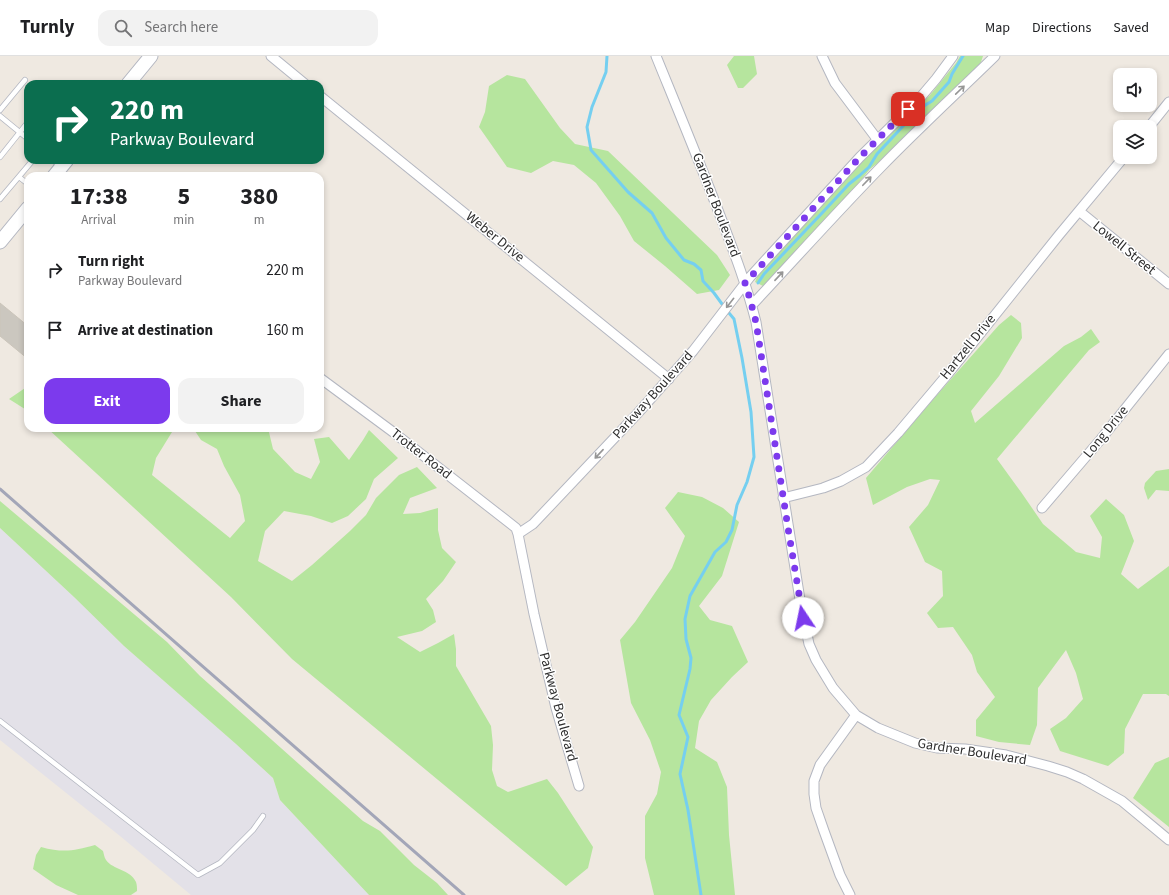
<!DOCTYPE html>
<html lang="en">
<head>
<meta charset="utf-8">
<style>
	:root { --surface:#fff; --page:#f2f2f2; --text:#202124; --muted:#757577; --line:#e0e0e0; --accent:#7c3aed }
	body { margin:0; font-family:"Source Sans 3",sans-serif; background:var(--page); color:var(--text); height:100vh; display:flex; flex-direction:column; font-size:15px; white-space:nowrap }
	* { box-sizing:border-box; margin:0 }
	p { font-size:13px; color:var(--muted) }
	.icon { flex:none; width:22px; height:22px; fill:none; stroke:currentColor; stroke-width:2; stroke-linecap:round; stroke-linejoin:round }
	.map { position:relative; flex:1; overflow:hidden }
	.side { position:absolute; left:24px; top:116px; width:300px; height:260px; display:flex; flex-direction:column; background:var(--surface); border-radius:12px; box-shadow:0 2px 6px #0003 }
	.side>* { flex:none }
	.hud { position:absolute; left:24px; top:24px; width:300px; height:84px; border-radius:12px; box-shadow:0 2px 6px #0003; background:#0b6e4f; color:#fff; overflow:hidden }
	.fabs { position:absolute; left:1113px; top:12px; display:grid; gap:8px }
	.fabs a { display:grid; place-items:center; width:44px; height:44px; border-radius:8px; background:var(--surface); box-shadow:0 2px 6px #0003; font-size:20px }
	.pin { position:absolute; display:grid; place-items:center; width:34px; height:34px; color:#fff; margin:-17px; border-radius:8px; box-shadow:0 2px 6px #0006 }
	.me { position:absolute; width:44px; margin:-22px; rotate:349deg; stroke-linejoin:round; filter:drop-shadow(0 0 3px #0008) }
	.turn { display:flex; align-items:center; gap:14px; height:84px; padding:0 20px; font-size:18px }
	.turn .icon { width:52px; height:52px; stroke-width:2.5 }
	.turn b { display:block; font-size:28px; line-height:34px }
	.eta { display:flex; justify-content:space-evenly; align-items:center; height:68px; text-align:center }
	.eta b { font-size:24px; font-weight:700; line-height:28px }
	.action { display:flex; gap:8px; margin-top:auto; padding:8px 20px }
	.action a { flex:1; height:46px; border-radius:12px; background:var(--accent); color:#fff; font-size:16px; font-weight:700; line-height:46px; text-align:center }
	.action a+a { background:var(--page); color:var(--text) }
	ul { padding:0; list-style:none }
	li { display:flex; align-items:center; gap:12px; height:60px; padding:0 20px }
	li div { flex:1 }
	li b { display:block; font-size:15px }
	li em { font-style:normal }
	header { display:flex; align-items:center; gap:24px; box-sizing:border-box; height:56px; padding:0 20px; background:var(--surface); border-bottom:1px solid var(--line) }
	header strong { font-size:19px }
	nav { display:flex; gap:22px; margin-inline-start:auto; font-size:14px }
	.search { width:280px; height:36px; background:var(--page); display:flex; align-items:center; gap:10px; box-sizing:border-box; padding:0 14px; border-radius:12px; color:var(--muted); font-size:15px }
	.map>svg:first-child { display:block }
</style>
</head>
<body>
<header>
<strong>Turnly</strong>
<div class="search"><svg class="icon" aria-label="search" viewBox="0 0 24 24"><circle cx="10" cy="10" r="6"/><path d="M15 15l6 6"/></svg>Search here</div>
<nav><a>Map</a><a>Directions</a><a>Saved</a></nav>
</header>
<div class="map">
<svg width="1169" height="839" viewBox="0 0 1169 839">
	<rect width="100%" height="100%" fill="#efe9e1"/>
	<!-- industrial -->
	<path fill="#e3e1e8" d="M0 472 74 541 124 590 236 688 273 722 280 744 369 839H191L120 780 0 684Z"/>
	<!-- green -->
	<path fill="#b6e59e" d="M734 0H754L757 18 743 32H738L727 9Z
		M960 0H983L980 9 888 99 870 113 852 135 783 211 763 230 755 226 759 217 822 148 858 106 930 39 956 7Z
		M507 19 525 23 560 72 575 88 608 95 717 199 730 219 719 234 697 238 665 210 634 185 620 160 596 127 574 109 553 105 531 117 507 111 479 71 485 56 489 30Z
		M1011 259 1021 267 1022 282 999 320 971 355 975 367 1064 290 1081 281 1091 273 1100 286 1089 294 997 403 1021 436 1043 468 1076 496 1100 502 1102 481 1090 460 1106 443 1124 459 1134 485 1121 518 1138 533 1169 510V640L1166 638H1143L1125 673 1124 697 1108 710 1060 695 1050 673 1066 662 1083 643 1076 617 1066 594 1038 632 1037 669 1030 689 999 686 976 680V664L995 641 977 616 972 599 953 571 938 572 927 557 943 540 942 515 925 506 909 471 928 449 940 424 930 423 907 431 873 449 866 422 936 340 999 269Z
		M28 330V355L9 343Z
		M47 372H173L172 376 156 402 152 419 230 482 245 465 240 439 224 410 217 393 201 384 193 372H268L273 393 295 416 311 423 320 406 314 383 329 381 349 404 363 384 369 374 398 402 374 423 366 443 348 460 332 467 311 460 284 455 265 475 258 505 292 525 312 509 350 475 366 459 376 442 399 419 417 411 437 432 410 442 403 458 420 457 438 452V474L442 492 456 506 443 525 426 543 433 554 436 566 422 575 397 581 420 596 438 587 454 578 456 593V610L491 670 493 689 492 714 497 730 508 736 547 723 558 737 593 791 588 812 566 830 292 603 231 541Z
		M1169 413V435L1156 434 1148 444 1144 432 1145 427 1156 415Z
		M678 436 702 441 723 452 739 466 722 520 699 550 710 564 732 570 748 606 732 621 711 644 699 665 695 692 717 706 727 731 729 779 735 839H654L645 802V760L657 738 661 716 650 684 631 647 620 584 635 566 672 512 685 480 665 452Z
		M0 445 167 586 200 620 363 765 380 775 414 809 437 827 448 839H369L280 744 273 722 236 688 124 590 74 541 0 472Z
		M1169 701V771L1133 742 1155 707Z
		M95 789 103 795C104 798 104 801 106 804 113 814 130 813 136 826 137 829 137 832 137 835L131 839H78L56 829 33 813 36 799 41 791C63 797 74 795 95 789Z"/>
	<g fill="none" stroke-linecap="round" stroke-linejoin="round">
		<!-- stream -->
		<path stroke="#75cff0" stroke-width="3" d="M607 0 606 16 592 51 587 71 591 94 628 136 652 157 666 182 684 204 694 208 701 214 703 225 714 237 722 248
			M758 227 764 218 823 156 849 128 859 120 869 111 877 98 919 53 932 45 949 26 952 18 963 0
			M701 839 688 754 680 718 688 681 679 659 690 613 691 602 686 583 685 563 690 540 715 496 726 486 732 474 737 449 747 426 754 401 751 356 742 302 734 263 729 257"/>
	</g>
	<!-- building -->
	<path fill="#cbc7bf" stroke="#cbc5ba" d="M0 247 28 270V303L0 280Z"/>
	<g fill="none" stroke-linecap="round" stroke-linejoin="round">
		<defs>
			<path id="service" d="M0 54 25 24
				M0 60 28 83
				M0 101 28 66
				M53 104 60 110
				M19 121 28 128
				M0 143 33 104
				M0 665 198 819 220 807 253 774 263 760"/>
			<path id="minor" d="M271 0 305 28
				M656 0C678 54 700 107 721 162 734 196 747 230 756 266L801 550 809 588 816 604 833 632 856 659 878 672 915 687 937 692 965 693 1006 699 1048 710 1067 716 1083 723 1122 745 1169 784
				M822 0 835 27 877 83
				M320 40 669 323
				M1149 71 1169 46
				M1079 155 1169 228
				M752 249C795 203 837 156 881 111 918 73 957 37 995 0
				M320 322 393 376 516 472 518 478 534 558 556 652 579 730
				M783 442 823 432 841 425 866 411 898 377 947 319 1059 179 1124 101
				M1042 452 1101 383 1169 298
				M518 478 533 468 637 358 693 295 750 221 860 101 919 43 936 23 953 0
				M850 839 840 819 824 775 816 752 814 738V725L820 709 856 659"/>
			<path id="secondary" d="M128 28 151 0
				M54 120 67 104
				M0 186 28 152"/>
		</defs>
		<!-- service casing -->
		<use href="#service" stroke="#b4b7c1" stroke-width="6"/>
		<!-- minor casing -->
		<use href="#minor" stroke="#b4b7c1" stroke-width="11"/>
		<!-- secondary casing -->
		<use href="#secondary" stroke="#b4b7c1" stroke-width="15"/>
		<!-- service -->
		<use href="#service" stroke="#fff" stroke-width="4.5"/>
		<!-- minor -->
		<use href="#minor" stroke="#fff" stroke-width="9"/>
		<!-- secondary -->
		<use href="#secondary" stroke="#fff" stroke-width="13"/>
		<!-- rail -->
		<path stroke="#a3a6b8" stroke-width="3" d="M0 433 464 839"/>
	</g>
	<!-- one-way arrows -->
	<defs><path id="oneway-shaft" d="M-6 0H5M1.5-3L5.5 0L1.5 3" fill="none" stroke-width="1.6" stroke-linecap="round" stroke-linejoin="round"/></defs>
	<g stroke="#969696">
		<use href="#oneway-shaft" transform="translate(960 34) rotate(-44)"/>
		<use href="#oneway-shaft" transform="translate(867 125) rotate(-46)"/>
		<use href="#oneway-shaft" transform="translate(779 220) rotate(-47)"/>
		<use href="#oneway-shaft" transform="translate(730 247) rotate(128)"/>
		<use href="#oneway-shaft" transform="translate(599 398) rotate(133)"/>
	</g>
	<g fill="none" stroke-linecap="round" stroke-linejoin="round">
		<!-- route -->
		<path stroke="#7c3aed" stroke-width="7" stroke-dasharray="0 12.6" d="M803 562 788 472 756 266 750 243 745 227 860 101 908 53"/>
	</g>
	<g text-anchor="middle" dominant-baseline="central" stroke-width="3" stroke-linejoin="round" paint-order="stroke">
		<!-- street labels -->
		<g font-size="14" fill="#2e2e2e" stroke="#fff">
			<text transform="translate(716 149) rotate(69)">Gardner Boulevard</text>
			<text transform="translate(495 181) rotate(39)">Weber Drive</text>
			<text transform="translate(1124 192) rotate(39)">Lowell Street</text>
			<text transform="translate(968 291) rotate(-51)">Hartzell Drive</text>
			<text transform="translate(653 339) rotate(-48)">Parkway Boulevard</text>
			<text transform="translate(1106 376) rotate(-51)">Long Drive</text>
			<text transform="translate(421 398) rotate(38)">Trotter Road</text>
			<text transform="translate(558 651) rotate(75)">Parkway Boulevard</text>
			<text transform="translate(972 696) rotate(9)">Gardner Boulevard</text>
		</g>
	</g>
</svg>
<div class="fabs">
<a><svg class="icon" aria-label="sound" viewBox="0 0 24 24"><path d="M4 9h4l5-4v14l-5-4H4zM17 9q2 3 0 6"/></svg></a>
<a><svg class="icon" aria-label="layers" viewBox="0 0 24 24"><path d="M12 4l9 5-9 5-9-5zM3 14l9 5 9-5"/></svg></a>
</div>
<div class="pin" style="left:908px;top:53px;background:#d93025"><svg class="icon" aria-label="arrive" viewBox="0 0 24 24"><path d="M6 21V4h12l-3 4 3 4H6"/></svg></div>
<svg class="me" style="left:803px;top:562px" viewBox="-20 -20 40 40"><circle r="19" fill="#fff"/><path d="M0-13L10 11 0 6-10 11z" fill="#7c3aed"/></svg>
<div class="hud">
<div class="turn"><svg class="icon" aria-label="right" viewBox="0 0 24 24"><path d="M7 20v-9h11M14 6l5 5-5 5"/></svg><div><b>220 m</b>Parkway Boulevard</div></div>
</div>
<section class="side">
<div class="eta">
<div><b>17:38</b><p>Arrival</p></div>
<div><b>5</b><p>min</p></div>
<div><b>380</b><p>m</p></div>
</div>
<ul>
<li><svg class="icon" aria-label="right" viewBox="0 0 24 24"><path d="M7 20v-9h11M14 6l5 5-5 5"/></svg><div><b>Turn right</b><p>Parkway Boulevard</p></div><em>220 m</em></li>
<li><svg class="icon" aria-label="arrive" viewBox="0 0 24 24"><path d="M6 21V4h12l-3 4 3 4H6"/></svg><div><b>Arrive at destination</b></div><em>160 m</em></li>
</ul>
<div class="action"><a>Exit</a><a>Share</a></div>
</section>
</div>
</body>
</html>
